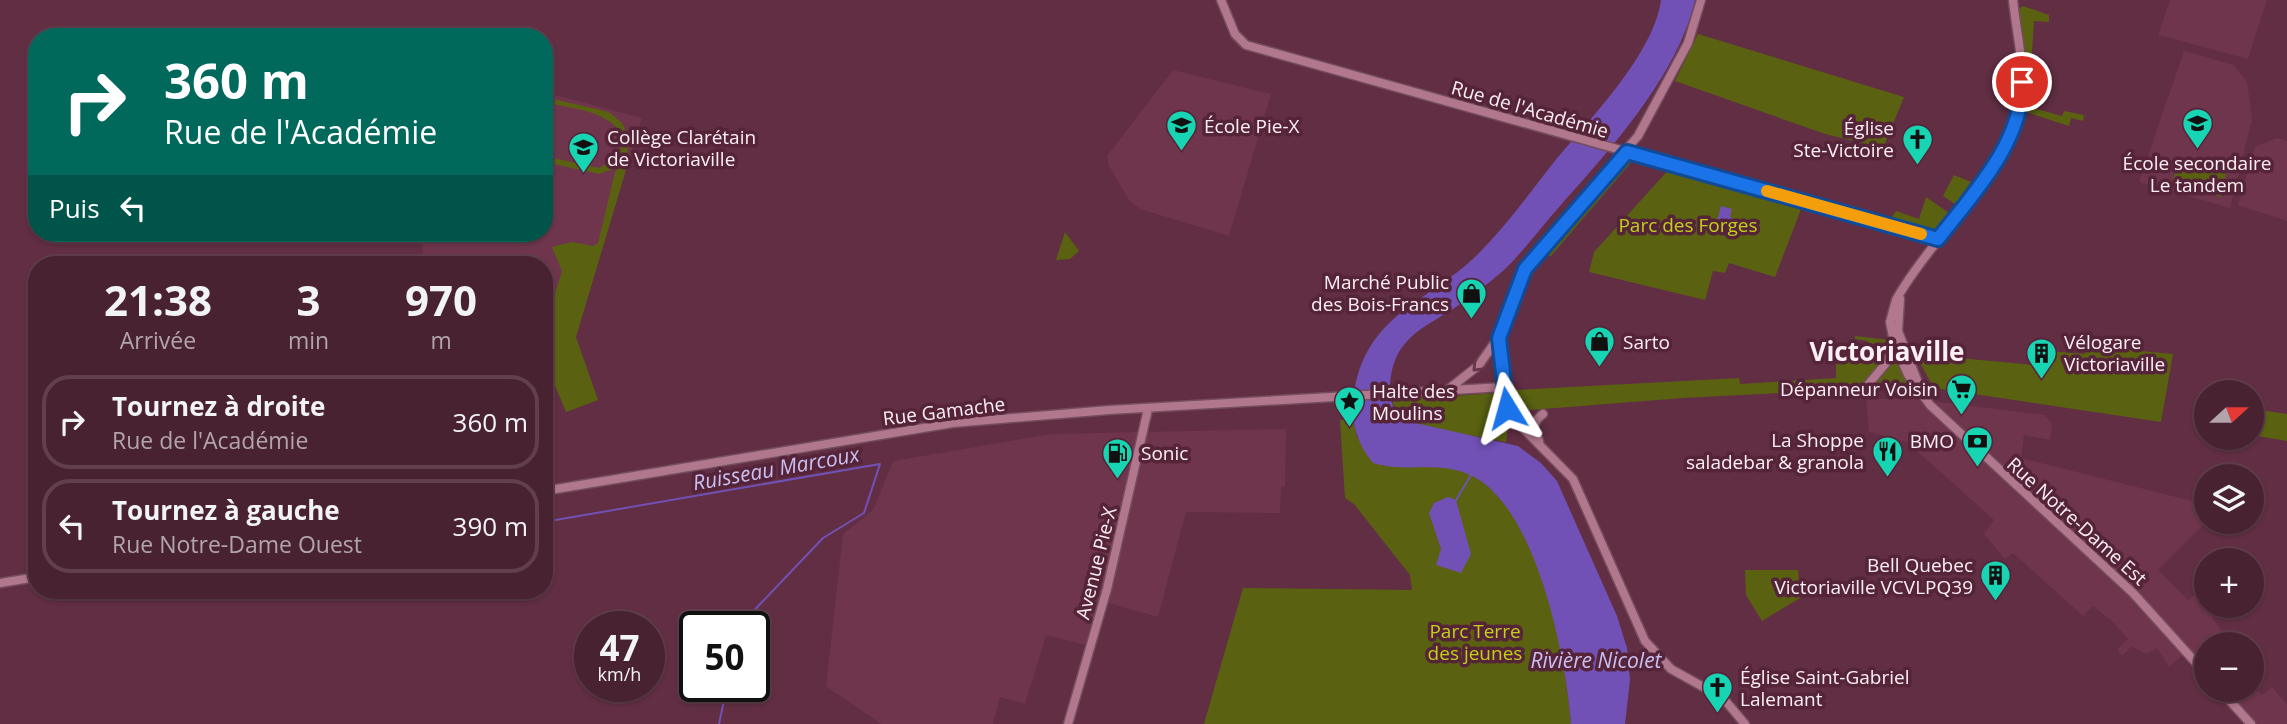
<!DOCTYPE html>
<html lang="fr">
<head>
<meta charset="utf-8">
<style>
	:root { --surface:#492232; --page:#532f3e; --text:#f1f3f6; --muted:#b1a4ac; --line:#613f4d }
	body { margin:0; font-family:"Open Sans",sans-serif; background:var(--page); color:var(--text); height:100vh; display:flex; flex-direction:column; font-size:26px; white-space:nowrap }
	* { box-sizing:border-box; margin:0 }
	p { font-size:23px; color:var(--muted) }
	.icon { flex:none; width:38px; height:38px; fill:none; stroke:currentColor; stroke-width:2; stroke-linecap:round; stroke-linejoin:round }
	.map { position:relative; flex:1; overflow:hidden }
	.drawer { position:absolute; left:28px; top:256px; width:525px; height:343px; display:flex; flex-direction:column; background:var(--surface); border-radius:28px; box-shadow:0 2px 5px #0004,0 0 0 2px var(--line) }
	.drawer>* { flex:none }
	.guide { position:absolute; left:28px; top:28px; width:525px; height:214px; border-radius:28px; box-shadow:0 2px 5px #0004,0 0 0 2px var(--line); background:#00695c; color:#fff; overflow:hidden }
	.needle { width:46px; rotate:69deg }
	.controls { position:absolute; left:2194px; top:380px; display:grid; gap:14px }
	.controls a { display:grid; place-items:center; width:70px; height:70px; border-radius:50%; background:var(--surface); box-shadow:0 2px 5px #0004,0 0 0 2px var(--line); font-size:35px }
	.speed { position:absolute; left:574px; top:611px; display:flex; gap:14px; font-size:35px; font-weight:700; text-align:center }
	.speed>* { display:grid; place-content:center; width:91px; height:91px; border-radius:50%; background:var(--surface); box-shadow:0 2px 5px #0004,0 0 0 2px var(--line); line-height:1 }
	.speed small { font-size:18px; font-weight:400 }
	.speed .limit { border:4px solid #111; border-radius:10px; background:#fff; color:#111 }
	.pin { position:absolute; display:grid; place-items:center; width:60px; height:60px; color:#fff; margin:-30px; border:4px solid #fff; border-radius:50%; box-shadow:0 2px 7px #0007 }
	.me { position:absolute; width:77px; margin:-38px; rotate:352deg; stroke-linejoin:round; filter:drop-shadow(0 0 5px #0008) }
	.turn { display:flex; align-items:center; gap:24px; height:147px; padding:0 21px; font-size:32px }
	.turn .icon { width:91px; height:91px; stroke-width:2.5 }
	.turn b { display:block; font-size:49px; line-height:60px }
	.then { display:flex; align-items:center; height:66px; padding:0 21px; background:#0003; gap:14px; font-size:26px }
	.eta { display:flex; justify-content:space-evenly; align-items:center; height:119px; text-align:center }
	.eta b { font-size:42px; font-weight:700; line-height:49px }
	ul { padding:0; list-style:none }
	li { display:flex; align-items:center; gap:21px; height:94px; margin:0 14px 10px; padding:0 7px; border:4px solid var(--line); border-radius:28px }
	li div { flex:1 }
	li b { display:block; font-size:26px }
	li em { font-style:normal }
	.map>svg:first-child { display:block }
</style>
</head>
<body>
<div class="map">
<svg width="2287" height="724" viewBox="0 0 2287 724">
	<rect width="100%" height="100%" fill="#612e43"/>
	<!-- built -->
	<path fill="#6f354d" d="M2170 0H2267L2248 59 2158 35Z
		M2184 51 2234 65 2247 82 2252 119 2230 208 2139 182Z
		M1173 70 1271 94 1229 236 1140 209 1129 200 1109 166 1107 156Z
		M544 92 642 118 575 337 544 348V264H424L421 233H544Z
		M2277 138 2287 141V221L2238 205 2255 147Z
		M1866 399H1916L2045 415 2052 424 2050 440 2024 435 2021 458 2204 504 2203 525 2158 570 2188 600 2207 585V606H2225L2212 617 2231 644H2207V675L2186 652 2169 667 2157 648 2146 654 2132 646 2122 656 2117 650 2128 639 2112 621 2093 606 2083 616 2013 553 2005 559 1984 534 1994 520 1907 442 1869 432Z
		M1286 429 1285 486 1281 487 1280 513 1186 512 1158 617 1098 600 1085 645 1046 635 1025 704 1000 697 993 724H881L826 686 843 534 873 510 893 461 1052 434Z
		M2252 686 2262 695 2272 687 2287 704V724H2246L2220 690H2252Z"/>
	<!-- green -->
	<path fill="#5a6211" d="M2023 6 2049 15V22L2034 21 2031 67 2039 68V79L2029 107 2062 116 2064 111 2084 115 2083 121 2071 118 2069 126 2023 111 2026 87 2019 9Z
		M1698 34 1904 97 1883 148 1825 134 1675 81Z
		M544 97 609 112 622 123 629 138 627 155 631 153 576 337 598 400 566 412 544 359V330L562 271 552 247 572 242 593 246 598 243 616 168 599 174 544 162V156L599 168 618 157 623 141C616 110 570 109 544 102Z
		M1627 158 1634 159 1551 256 1543 254Z
		M2179 161 2226 174 2221 197 2172 183Z
		M1672 166 1803 204 1775 277 1729 263 1725 273 1713 271 1705 300 1589 272 1594 252Z
		M1954 175 1971 182 1955 204 1943 196Z
		M1926 197 1949 213 1935 230 1891 218 1896 211 1919 219Z
		M1065 232 1079 251 1070 259 1056 260Z
		M1855 336 1890 340 1889 353 1860 389 1683 398 1519 411 1515 390 1739 378 1740 384 1836 378V365L1843 358 1866 359 1868 341 1855 339Z
		M2087 346 2173 354 2161 422 1934 388 1915 354 2034 365 2036 350 2085 354Z
		M1893 353 1911 389H1870Z
		M1499 393C1501 411 1510 425 1506 442L1411 424 1397 415 1392 400Z
		M2252 409 2287 414V441L2252 435Z
		M1353 419 1357 437 1383 466C1413 465 1446 461 1473 476 1540 513 1565 653 1571 724H1204L1243 588 1412 590 1410 575 1354 504 1345 498 1340 420Z
		M1745 570H1798L1800 598 1762 621 1746 595Z"/>
	<!-- water -->
	<path fill="#7151b5" d="M1661 0H1695C1678 75 1610 150 1560 206 1541 227 1524 251 1504 270 1488 284 1471 297 1453 309 1435 321 1417 328 1403 346 1388 365 1384 403 1402 420L1518 446 1541 463 1557 481 1617 616 1627 648 1630 680 1625 724H1571C1566 657 1536 502 1468 474 1436 461 1404 473 1373 463 1356 442 1350 420 1354 394 1365 315 1427 303 1476 256 1505 227 1529 194 1554 162 1588 121 1654 54 1661 0Z
		M1721 206 1732 209 1730 217 1737 220 1734 230 1716 225Z
		M1448 497 1456 500 1471 554 1461 573 1436 565 1441 549 1429 513 1434 503Z"/>
	<g fill="none" stroke-linecap="round" stroke-linejoin="round">
		<!-- stream -->
		<path stroke="#7151b5" stroke-width="2" d="M1456 500 1471 475
			M544 522 880 464 864 513 823 538 745 620 743 626
			M719 724 727 686"/>
		<defs>
			<path id="secondary" d="M1221 0 1235 34 1246 45 1938 239
				M1701 0 1688 43 1638 136 1533 257 1525 269 1498 338 1504 387 1511 416 1573 479 1645 641 1671 669 1723 698 1745 724
				M2013 0C2016 31 2025 64 2021 96 2014 165 1929 240 1896 300L1890 322 1894 342 1908 375 1930 405 2133 593 2207 675
				M1900 299 1898 331 1922 393
				M1450 388 1479 365 1498 338
				M1861 393 1887 362 1894 342
				M1539 441C1533 429 1532 422 1543 414
				M544 491 953 423 1109 410 1504 387
				M0 583 37 577
				M2220 690 2251 724
				M1068 724 1107 589 1148 409"/>
		</defs>
		<!-- secondary casing -->
		<use href="#secondary" stroke="#744d5e" stroke-width="11"/>
		<!-- secondary -->
		<use href="#secondary" stroke="#b1778d" stroke-width="8"/>
	</g>
	<!-- one-way arrows -->
	<defs><path id="oneway-chevron" d="M-2-3.5L2.5 0L-2 3.5" fill="none" stroke-width="1.6" stroke-linecap="round" stroke-linejoin="round" transform="scale(1.75)"/></defs>
	<use stroke="#67354a" href="#oneway-chevron" transform="translate(1477 367) rotate(134)"/>
	<g fill="none" stroke-linecap="round" stroke-linejoin="round">
		<defs>
			<path id="route" d="M1507 408 1499 338 1525 269 1627 152 1938 239C1972 195 2023 142 2022 82"/>
		</defs>
		<!-- route casing -->
		<use href="#route" stroke="#114b97" stroke-width="18"/>
		<!-- route -->
		<use href="#route" stroke="#1a73e8" stroke-width="12"/>
		<!-- slow -->
		<path stroke="#f59e0b" stroke-width="12" d="M1767 191 1921 234"/>
	</g>
	<!-- icons -->
	<defs>
		<symbol id="school-pin" viewBox="-11 -11 22 30"><path d="M0 17L-7.5 6A9.5 9.5 0 1 1 7.5 6Z" fill="#17d5b2" stroke="#552439"/><path d="M0-5L7-2L0 1L-7-2ZM-4 1L0 2.5L4 1V4Q0 6-4 4Z" fill="#111"/></symbol>
		<symbol id="church-pin" viewBox="-11 -11 22 30"><path d="M0 17L-7.5 6A9.5 9.5 0 1 1 7.5 6Z" fill="#17d5b2" stroke="#552439"/><path d="M-1.2-6h2.4v3.5h3.3v2.4h-3.3V6h-2.4V-.1h-3.3v-2.4h3.3Z" fill="#111"/></symbol>
		<symbol id="shop-pin" viewBox="-11 -11 22 30"><path d="M0 17L-7.5 6A9.5 9.5 0 1 1 7.5 6Z" fill="#17d5b2" stroke="#552439"/><path d="M-5-2.5h2.3a2.7 3.5 0 0 1 5.4 0H5L5.5 6h-11ZM-1.5-2.5h3a1.5 2.3 0 0 0-3 0Z" fill="#111"/></symbol>
		<symbol id="building-pin" viewBox="-11 -11 22 30"><path d="M0 17L-7.5 6A9.5 9.5 0 1 1 7.5 6Z" fill="#17d5b2" stroke="#552439"/><path d="M-4-6H4V6H1V3H-1V6H-4ZM-2.5-4.3h1.7v1.8h-1.7ZM.8-4.3h1.7v1.8H.8ZM-2.5-1h1.7V.8h-1.7ZM.8-1h1.7V.8H.8Z" fill="#111"/></symbol>
		<symbol id="supermarket-pin" viewBox="-11 -11 22 30"><path d="M0 17L-7.5 6A9.5 9.5 0 1 1 7.5 6Z" fill="#17d5b2" stroke="#552439"/><path d="M-6-5.5h2.5l.6 2H6L4.5 2H-2.5L-4.4-4H-6ZM-1.5 3.2a1.3 1.3 0 1 0 .1 0ZM3 3.2a1.3 1.3 0 1 0 .1 0Z" fill="#111"/></symbol>
		<symbol id="sight-pin" viewBox="-11 -11 22 30"><path d="M0 17L-7.5 6A9.5 9.5 0 1 1 7.5 6Z" fill="#17d5b2" stroke="#552439"/><path d="M0-6L1.8-2.2L6-1.7L2.9 1.2L3.7 5.4L0 3.3L-3.7 5.4L-2.9 1.2L-6-1.7L-1.8-2.2Z" fill="#111"/></symbol>
		<symbol id="bank-pin" viewBox="-11 -11 22 30"><path d="M0 17L-7.5 6A9.5 9.5 0 1 1 7.5 6Z" fill="#17d5b2" stroke="#552439"/><path d="M-6-4H6V4H-6ZM0-2.3a2.3 2.3 0 1 0 0 4.6a2.3 2.3 0 1 0 0-4.6Z" fill="#111"/></symbol>
		<symbol id="restaurant-pin" viewBox="-11 -11 22 30"><path d="M0 17L-7.5 6A9.5 9.5 0 1 1 7.5 6Z" fill="#17d5b2" stroke="#552439"/><path d="M-5-6h1v4h1v-4h1v4h1v-4h1v5L-1.5 .5V6h-2V.5L-5-1ZM5-6V6H3V1.5H1.5Q1.5-4 5-6Z" fill="#111"/></symbol>
		<symbol id="fuel-pin" viewBox="-11 -11 22 30"><path d="M0 17L-7.5 6A9.5 9.5 0 1 1 7.5 6Z" fill="#17d5b2" stroke="#552439"/><path d="M-5.5-6h7V0h2V4h1.3V-2.5L3-4.5l.8-.8L6-3V5H2.5V1h-1V6h-7ZM-4.2-4.7v3.2H.2V-4.7Z" fill="#111"/></symbol>
	</defs>
	<g fill-rule="evenodd">
		<use href="#school-pin" x="2180" y="106" width="35" height="47"/>
		<use href="#school-pin" x="1164" y="108" width="35" height="47"/>
		<use href="#church-pin" x="1900" y="122" width="35" height="47"/>
		<use href="#school-pin" x="566" y="130" width="35" height="47"/>
		<use href="#shop-pin" x="1454" y="276" width="35" height="47"/>
		<use href="#shop-pin" x="1582" y="324" width="35" height="47"/>
		<use href="#building-pin" x="2024" y="336" width="35" height="47"/>
		<use href="#supermarket-pin" x="1944" y="372" width="35" height="47"/>
		<use href="#sight-pin" x="1332" y="384" width="35" height="47"/>
		<use href="#bank-pin" x="1960" y="424" width="35" height="47"/>
		<use href="#restaurant-pin" x="1870" y="434" width="35" height="47"/>
		<use href="#fuel-pin" x="1100" y="436" width="35" height="47"/>
		<use href="#building-pin" x="1978" y="558" width="35" height="47"/>
		<use href="#church-pin" x="1700" y="670" width="35" height="47"/>
	</g>
	<g text-anchor="middle" dominant-baseline="central" stroke-width="7" stroke-linejoin="round" paint-order="stroke">
		<!-- street labels -->
		<g font-size="19" fill="#fceff3" stroke="#552439">
			<text transform="translate(1530 109) rotate(16)">Rue de l'Académie</text>
			<text transform="translate(944 411) rotate(-7)">Rue Gamache</text>
			<text transform="translate(2077 521) rotate(42)">Rue Notre-Dame Est</text>
			<text transform="translate(1096 563) rotate(-76)">Avenue Pie-X</text>
		</g>
		<!-- poi labels -->
		<g font-size="19" fill="#fceff3" stroke="#552439" text-anchor="start">
			<text x="1204" y="126">École Pie-X</text>
			<text x="1894" y="128" text-anchor="end">Église<tspan x="1894" dy="22">Ste-Victoire</tspan></text>
			<text x="607" y="137">Collège Clarétain<tspan x="607" dy="22">de Victoriaville</tspan></text>
			<text x="2197" y="163" text-anchor="middle">École secondaire<tspan x="2197" dy="22">Le tandem</tspan></text>
			<text x="1449" y="282" text-anchor="end">Marché Public<tspan x="1449" dy="22">des Bois-Francs</tspan></text>
			<text x="1623" y="342">Sarto</text>
			<text x="2064" y="342">Vélogare<tspan x="2064" dy="22">Victoriaville</tspan></text>
			<text x="1938" y="389" text-anchor="end">Dépanneur Voisin</text>
			<text x="1372" y="391">Halte des<tspan x="1372" dy="22">Moulins</tspan></text>
			<text x="1864" y="440" text-anchor="end">La Shoppe<tspan x="1864" dy="22">saladebar &amp; granola</tspan></text>
			<text x="1954" y="441" text-anchor="end">BMO</text>
			<text x="1141" y="453">Sonic</text>
			<text x="1973" y="565" text-anchor="end">Bell Quebec<tspan x="1973" dy="22">Victoriaville VCVLPQ39</tspan></text>
			<text x="1740" y="677">Église Saint-Gabriel<tspan x="1740" dy="22">Lalemant</tspan></text>
		</g>
		<!-- park labels -->
		<g font-size="19" fill="#c1d119" stroke="#552439">
			<text x="1688" y="225">Parc des Forges</text>
			<text x="1475" y="631">Parc Terre<tspan x="1475" dy="22">des jeunes</tspan></text>
		</g>
		<!-- water labels -->
		<g font-size="21" font-style="italic" fill="#cabff2" stroke="#552439">
			<text transform="translate(776 468) rotate(-10)">Ruisseau Marcoux</text>
			<text x="1596" y="660">Rivière Nicolet</text>
		</g>
		<!-- district labels -->
		<g font-size="26" font-weight="bold" fill="#fceff3" stroke="#552439">
			<text x="1887" y="351">Victoriaville</text>
		</g>
	</g>
</svg>
<div class="controls">
<a><svg class="needle" viewBox="-14 -14 28 28"><path d="M0-13l5 13h-10z" fill="#e53935"/><path d="M0 13l5-13h-10z" fill="#b1a4ac"/></svg></a>
<a><svg class="icon" aria-label="layers" viewBox="0 0 24 24"><path d="M12 4l9 5-9 5-9-5zM3 14l9 5 9-5"/></svg></a>
<a>+</a>
<a>−</a>
</div>
<div class="speed"><div>47<small>km/h</small></div><div class="limit">50</div></div>
<div class="pin" style="left:2022px;top:82px;background:#d93025"><svg class="icon" aria-label="arrive" viewBox="0 0 24 24"><path d="M6 21V4h12l-3 4 3 4H6"/></svg></div>
<svg class="me" style="left:1507px;top:408px" viewBox="-20 -20 40 40"><path d="M0-17L14 15 0 8-14 15z" fill="#1a73e8" stroke="#fff" stroke-width="4"/></svg>
<div class="guide">
<div class="turn"><svg class="icon" aria-label="right" viewBox="0 0 24 24"><path d="M7 20v-9h11M14 6l5 5-5 5"/></svg><div><b>360 m</b>Rue de l'Académie</div></div>
<div class="then">Puis<svg class="icon" aria-label="left" viewBox="0 0 24 24"><path d="M17 20v-9H6M10 6l-5 5 5 5"/></svg></div>
</div>
<section class="drawer">
<div class="eta">
<div><b>21:38</b><p>Arrivée</p></div>
<div><b>3</b><p>min</p></div>
<div><b>970</b><p>m</p></div>
</div>
<ul>
<li><svg class="icon" aria-label="right" viewBox="0 0 24 24"><path d="M7 20v-9h11M14 6l5 5-5 5"/></svg><div><b>Tournez à droite</b><p>Rue de l'Académie</p></div><em>360 m</em></li>
<li><svg class="icon" aria-label="left" viewBox="0 0 24 24"><path d="M17 20v-9H6M10 6l-5 5 5 5"/></svg><div><b>Tournez à gauche</b><p>Rue Notre-Dame Ouest</p></div><em>390 m</em></li>
</ul>
</section>
</div>
</body>
</html>
